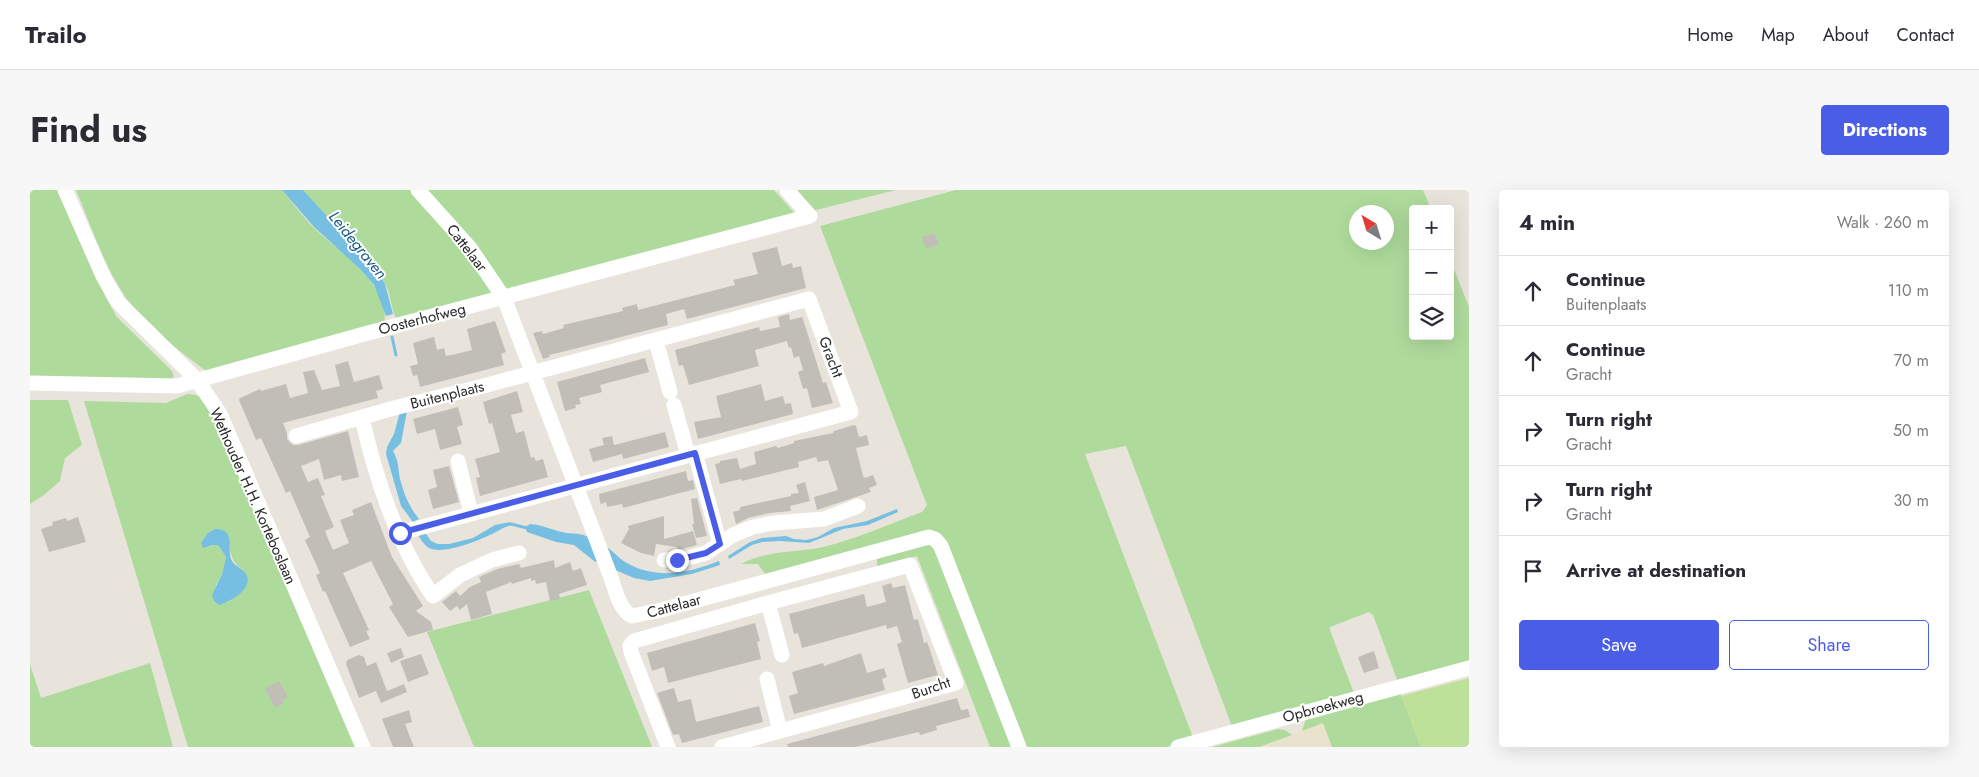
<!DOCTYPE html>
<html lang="en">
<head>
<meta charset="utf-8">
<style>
  body { margin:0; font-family:Jost,sans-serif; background:#f7f7f7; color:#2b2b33 }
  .controls { position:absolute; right:15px; top:15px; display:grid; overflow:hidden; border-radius:5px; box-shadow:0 5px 20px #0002 }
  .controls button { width:45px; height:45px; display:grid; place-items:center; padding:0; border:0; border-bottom:1px solid #e1e1e2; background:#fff; color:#2b2b33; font:25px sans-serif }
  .compass { position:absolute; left:1319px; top:15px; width:45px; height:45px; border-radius:50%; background:#fff; box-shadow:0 5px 20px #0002; rotate:322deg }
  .stop { position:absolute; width:15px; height:15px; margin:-11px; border:4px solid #4a5de7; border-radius:50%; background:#fff }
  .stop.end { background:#4a5de7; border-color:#fff; box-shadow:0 1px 5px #0008 }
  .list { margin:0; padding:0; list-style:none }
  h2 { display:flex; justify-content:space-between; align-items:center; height:65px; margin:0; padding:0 20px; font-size:21px }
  h2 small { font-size:16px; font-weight:400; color:#7c7c81 }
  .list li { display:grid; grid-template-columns:32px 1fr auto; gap:15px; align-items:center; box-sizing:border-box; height:70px; padding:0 20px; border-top:1px solid #e1e1e2 }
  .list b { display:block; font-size:19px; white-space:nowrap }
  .list p { margin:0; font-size:16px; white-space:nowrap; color:#7c7c81 }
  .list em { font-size:16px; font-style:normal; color:#7c7c81 }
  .actions { display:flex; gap:10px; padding:15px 20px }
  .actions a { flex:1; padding:11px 0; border:1px solid #4a5de7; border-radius:5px; text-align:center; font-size:18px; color:#4a5de7 }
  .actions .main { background:#4a5de7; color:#fff }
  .icon { flex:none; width:28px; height:28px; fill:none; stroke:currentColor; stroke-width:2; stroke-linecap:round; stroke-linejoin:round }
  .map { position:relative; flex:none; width:1439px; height:557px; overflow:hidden; border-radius:5px }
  header { display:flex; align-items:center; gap:30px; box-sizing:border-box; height:70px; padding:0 25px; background:#fff; border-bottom:1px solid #e1e1e2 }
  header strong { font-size:24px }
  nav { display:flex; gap:28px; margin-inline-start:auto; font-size:18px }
  .intro { display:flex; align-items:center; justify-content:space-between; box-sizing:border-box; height:120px; padding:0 30px }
  h1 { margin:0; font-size:35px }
  .button { padding:12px 22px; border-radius:5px; background:#4a5de7; color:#fff; font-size:18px; font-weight:700 }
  main { display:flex; gap:30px; padding:0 30px }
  aside { flex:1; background:#fff; border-radius:5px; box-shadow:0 5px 20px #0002 }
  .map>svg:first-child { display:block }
</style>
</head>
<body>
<header>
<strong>Trailo</strong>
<nav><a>Home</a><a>Map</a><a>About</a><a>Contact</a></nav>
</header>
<div class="intro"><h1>Find us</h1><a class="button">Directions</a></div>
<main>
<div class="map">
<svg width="1439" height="557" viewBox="0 0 1439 557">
  <rect width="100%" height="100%" fill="#e9e4db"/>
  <path fill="#e9e2cc" d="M1293 533 1302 557H1229L1262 545Z"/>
  <path fill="#aedb9c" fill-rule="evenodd" d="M0 0H29L76 108 87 127 142 181 144 187 138 191H0Z
    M46 0H252C263 13 273 27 285 39 311 64 362 95 354 136L176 181C148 160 117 137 96 108 74 76 61 36 46 0Z
    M273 0H744L768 27 368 131C360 120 362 104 354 92 332 58 298 32 273 0Z
    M763 0H866L782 21Z
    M926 0H1393L1401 19H1383V146H1420V69L1439 117V476L1369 495 1343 425 1339 422 1300 437V440L1325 506 1203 539 1096 256 1055 264 1164 550 1136 557H995L914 351 735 384 728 374H711C736 360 766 363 793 357 827 349 859 334 892 322L897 315 790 36ZM1326 22H1356V52H1326Z
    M157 204C169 204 174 208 180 217L326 557H158L54 211 136 213ZM197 343C200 358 199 371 213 380L214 400 196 413 186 395 192 384 196 367 188 355H183L176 358Z
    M0 210H38L52 255 35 268 30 291 14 305 0 314Z
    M897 354 903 357 982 557H960L887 366 847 377V368Z
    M559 400 622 557H444L397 442Z
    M120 473 143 557H0V474L11 508Z
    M1369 500 1391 557H1302L1293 533 1272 541 1276 529Z
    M1248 539 1255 540 1262 545 1229 557H1182Z"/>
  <path fill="#bee199" d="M1439 488V557H1391L1371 506Z"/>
  <path fill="#77bfe2" d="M252 0H273L346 80 355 94 363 124 356 126 344 95 330 79 284 37Z
    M377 221 371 253 363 261C369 271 368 279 370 289 374 304 379 317 389 329L383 332 371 316 356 264 357 257 364 244 370 222Z
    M867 319 868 322 838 335 813 339 779 353 750 351 732 352 722 355 699 369 698 366 720 352 732 348 756 346 764 349 776 350 788 347 804 338 837 331Z
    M480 332 483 335C475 336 470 340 462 344 448 351 413 365 399 358 393 354 390 348 387 343L394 341 401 351 408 354H419L443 348 465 335Z
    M500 334C514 335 524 341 537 343 544 344 549 343 556 346 564 349 575 355 582 361 587 365 591 370 597 373 627 390 659 383 689 371L690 375 662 384 620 391 604 388 564 371 544 355 526 352 497 342 495 337Z
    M185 339C206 339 197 356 201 369 204 377 214 378 217 386 222 400 200 412 189 415L184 411 182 405 192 384 196 367 188 355H183L173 358 171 353 178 343Z"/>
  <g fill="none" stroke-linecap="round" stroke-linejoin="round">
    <path stroke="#77bfe2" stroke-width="3" d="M362 147 366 165
      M481 334 497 338"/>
  </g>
  <path fill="#c1beb8" d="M904 43 909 54 896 59 892 47Z
    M747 57 752 76 762 73 763 78 771 76 776 98 657 129 654 119 636 124 638 135 532 162 519 165 520 167 513 169 503 143 512 141 513 144 534 138 533 135 593 121 592 118 607 114 608 120 705 95 703 90 728 84 722 63Z
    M759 124 760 130 772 127 773 129 793 193 796 192 803 213 782 218 777 198 773 199 768 182 773 180 769 166 764 168 761 157 759 158 757 151 725 160 729 176 659 195 653 175 649 176 645 160 729 137 730 141 750 137 748 127Z
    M465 131 476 162 471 164 474 175 390 197 387 185 383 186 380 176 388 174 383 153 404 147 407 160 414 158 416 166 426 164 442 160 437 139Z
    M615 168 619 182 570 195 572 202 549 208 551 214 545 215 546 218 535 221 527 192Z
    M318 171 324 192 349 185 353 199 346 201 348 208 253 233 257 243V249L263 255H268L318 241 329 287 312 291 311 285 294 290 289 269 271 276 278 292 288 288 295 305 291 306 304 337 295 341 299 351 303 360 319 353 310 330 324 325 322 320 341 312 362 367 393 416 386 421 401 432 403 440 378 447 359 417 363 414 341 371 313 383 339 440 336 441 340 449 320 457 295 401 293 402 286 385 290 383 275 350 280 347 260 301 256 303 231 248 226 250 209 210 210 208 230 199 231 201 256 194 260 208 278 203 273 182 284 180 292 200 310 196 305 175Z
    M731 194 735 211 753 206 755 214 761 213 763 224 668 249 664 232 691 227 686 206Z
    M487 201 493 222 481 225 486 243 494 241 501 268 504 267 506 271 513 269 518 287 450 306 446 288 450 287 445 269 470 262 462 233 459 234 453 212Z
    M428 217 433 235 427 237 432 254 410 260 405 239 387 244 383 229Z
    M824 235 826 236 829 247 837 245 839 255 826 258 833 286 835 288 843 285 847 295 839 298 841 302 787 320 784 307 808 300 798 270 788 272 786 267 768 272 769 277 712 291 711 289 690 294 685 274 690 273V271L707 268 710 279 726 274 724 262 746 256 748 258 764 253V251L803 243 804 241Z
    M635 242 639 257 593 269 592 264 563 272 559 259 574 255 572 248 582 246 584 255Z
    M419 276 429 312 403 319 398 300 407 297 403 280Z
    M656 281 658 291 663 290 665 299 593 318 592 314 577 317 576 312 571 314 570 312 569 304Z
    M775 292 780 311 760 316 761 321 740 323 718 328 706 334 703 322 710 320V317L761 306V304L769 303 766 295Z
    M667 308 677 346 666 348 662 334H664L661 309Z
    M634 326V349L663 341 667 355 648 360 647 357 626 354 624 366 611 363 591 353 599 339 598 336Z
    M48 327 56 352 19 362 11 339 23 335 22 332 36 328 37 331Z
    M524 370 525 378 540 372 543 381 551 378 557 395 529 404 530 409 520 411 516 392 506 394 505 390 501 391V388L482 394 481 392 456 402 462 424 441 430 437 414 430 420 427 416 420 421 412 412 426 401 430 406 440 397 451 392 449 387 467 379 489 374 491 378Z
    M861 393 863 398 875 395 884 430 888 429 894 453 897 452 899 457 908 485 878 493 867 454 872 452 867 436 857 439 856 435 772 458 768 443 764 444 759 424 834 404 837 417 856 412 852 396Z
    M725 433 730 451 727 452 731 469 638 493 634 477 622 481 617 463Z
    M371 458 374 467 361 473 357 463Z
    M1344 461 1349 478 1334 483 1328 467Z
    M831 463 837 483 854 478 857 487 852 489 855 500 764 524 759 506 768 503 762 482 793 473 794 476Z
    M391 464 399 484 378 492 370 471Z
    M329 465 334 467 337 476 346 472 357 501 374 494 377 502 351 513 346 501 329 508 316 474 317 470Z
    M249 491 258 507 252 510 254 513 245 518 235 498Z
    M644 498 648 512 661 509 666 532 729 516 733 532 652 553 649 544 643 545 627 503Z
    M927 508 931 520 938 519 940 527 906 536 907 540 890 545 889 542 825 557H758L757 554Z
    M379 520 382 532 375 534 384 557H363L352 529Z"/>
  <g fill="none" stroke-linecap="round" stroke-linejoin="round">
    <path stroke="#fff" stroke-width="15" d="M35 0 73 86 88 112 167 190 190 224 333 557
      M388 0 440 58 474 108 580 385C585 398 589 420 602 426L631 420 899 347 905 349 911 356 989 557
      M626 151 640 202
      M0 193 147 196 338 143 780 26 757 0
      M644 215 658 265
      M332 228C346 290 367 354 403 406L430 385 462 370 489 363
      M266 246 364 218 442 199 779 109 821 222 370 343
      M665 263 690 354
      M428 271 441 323
      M634 370 654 369 676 363 703 345 723 337 743 333 794 329 828 316
      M738 413 752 465
      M737 489 750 541
      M638 557 601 462 600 456 604 451 738 413 880 375 926 493 692 557
      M1148 557 1439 478"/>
  </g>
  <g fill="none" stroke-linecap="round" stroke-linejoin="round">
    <path stroke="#4a5de7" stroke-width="6" d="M370 343 665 263 690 354 676 363 647 370"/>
  </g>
  <g text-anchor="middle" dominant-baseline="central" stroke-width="4" stroke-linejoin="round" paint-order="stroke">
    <g font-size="15" fill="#282828" stroke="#fff">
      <text transform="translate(437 58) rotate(52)">Cattelaar</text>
      <text transform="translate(392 129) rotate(-14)">Oosterhofweg</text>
      <text transform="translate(801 167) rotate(69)">Gracht</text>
      <text transform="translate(417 205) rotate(-14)">Buitenplaats</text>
      <text transform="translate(223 306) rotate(66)">Wethouder H.H. Korteboslaan</text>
      <text transform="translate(644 416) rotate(-15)">Cattelaar</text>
      <text transform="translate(901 498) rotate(-19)">Burcht</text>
      <text transform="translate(1293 517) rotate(-15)">Opbroekweg</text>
    </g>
    <g font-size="16" font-style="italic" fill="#1a5d8a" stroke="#fff">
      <text transform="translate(328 55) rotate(51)">Leidegraven</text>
    </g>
  </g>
</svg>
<div class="controls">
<button>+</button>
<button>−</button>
<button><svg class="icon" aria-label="layers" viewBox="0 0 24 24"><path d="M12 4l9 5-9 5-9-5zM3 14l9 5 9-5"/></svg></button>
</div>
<svg class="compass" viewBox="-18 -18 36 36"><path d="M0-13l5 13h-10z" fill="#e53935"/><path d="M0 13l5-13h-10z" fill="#7c7c81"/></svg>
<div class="stop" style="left:370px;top:343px"></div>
<div class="stop end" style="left:647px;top:370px"></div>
</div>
<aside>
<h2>4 min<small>Walk · 260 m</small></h2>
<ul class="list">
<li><svg class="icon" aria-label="ahead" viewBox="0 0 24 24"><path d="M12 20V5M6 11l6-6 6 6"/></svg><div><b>Continue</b><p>Buitenplaats</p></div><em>110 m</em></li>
<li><svg class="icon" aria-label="ahead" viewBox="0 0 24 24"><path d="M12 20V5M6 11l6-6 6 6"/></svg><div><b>Continue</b><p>Gracht</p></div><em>70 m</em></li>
<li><svg class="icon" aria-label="right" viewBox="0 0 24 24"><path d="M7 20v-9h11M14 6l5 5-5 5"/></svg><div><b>Turn right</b><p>Gracht</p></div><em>50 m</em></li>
<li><svg class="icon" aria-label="right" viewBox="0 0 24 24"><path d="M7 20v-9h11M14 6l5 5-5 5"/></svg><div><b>Turn right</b><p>Gracht</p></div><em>30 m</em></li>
<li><svg class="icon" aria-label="arrive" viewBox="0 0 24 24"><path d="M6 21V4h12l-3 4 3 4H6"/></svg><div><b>Arrive at destination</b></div></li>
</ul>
<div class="actions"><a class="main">Save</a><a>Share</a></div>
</aside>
</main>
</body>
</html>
